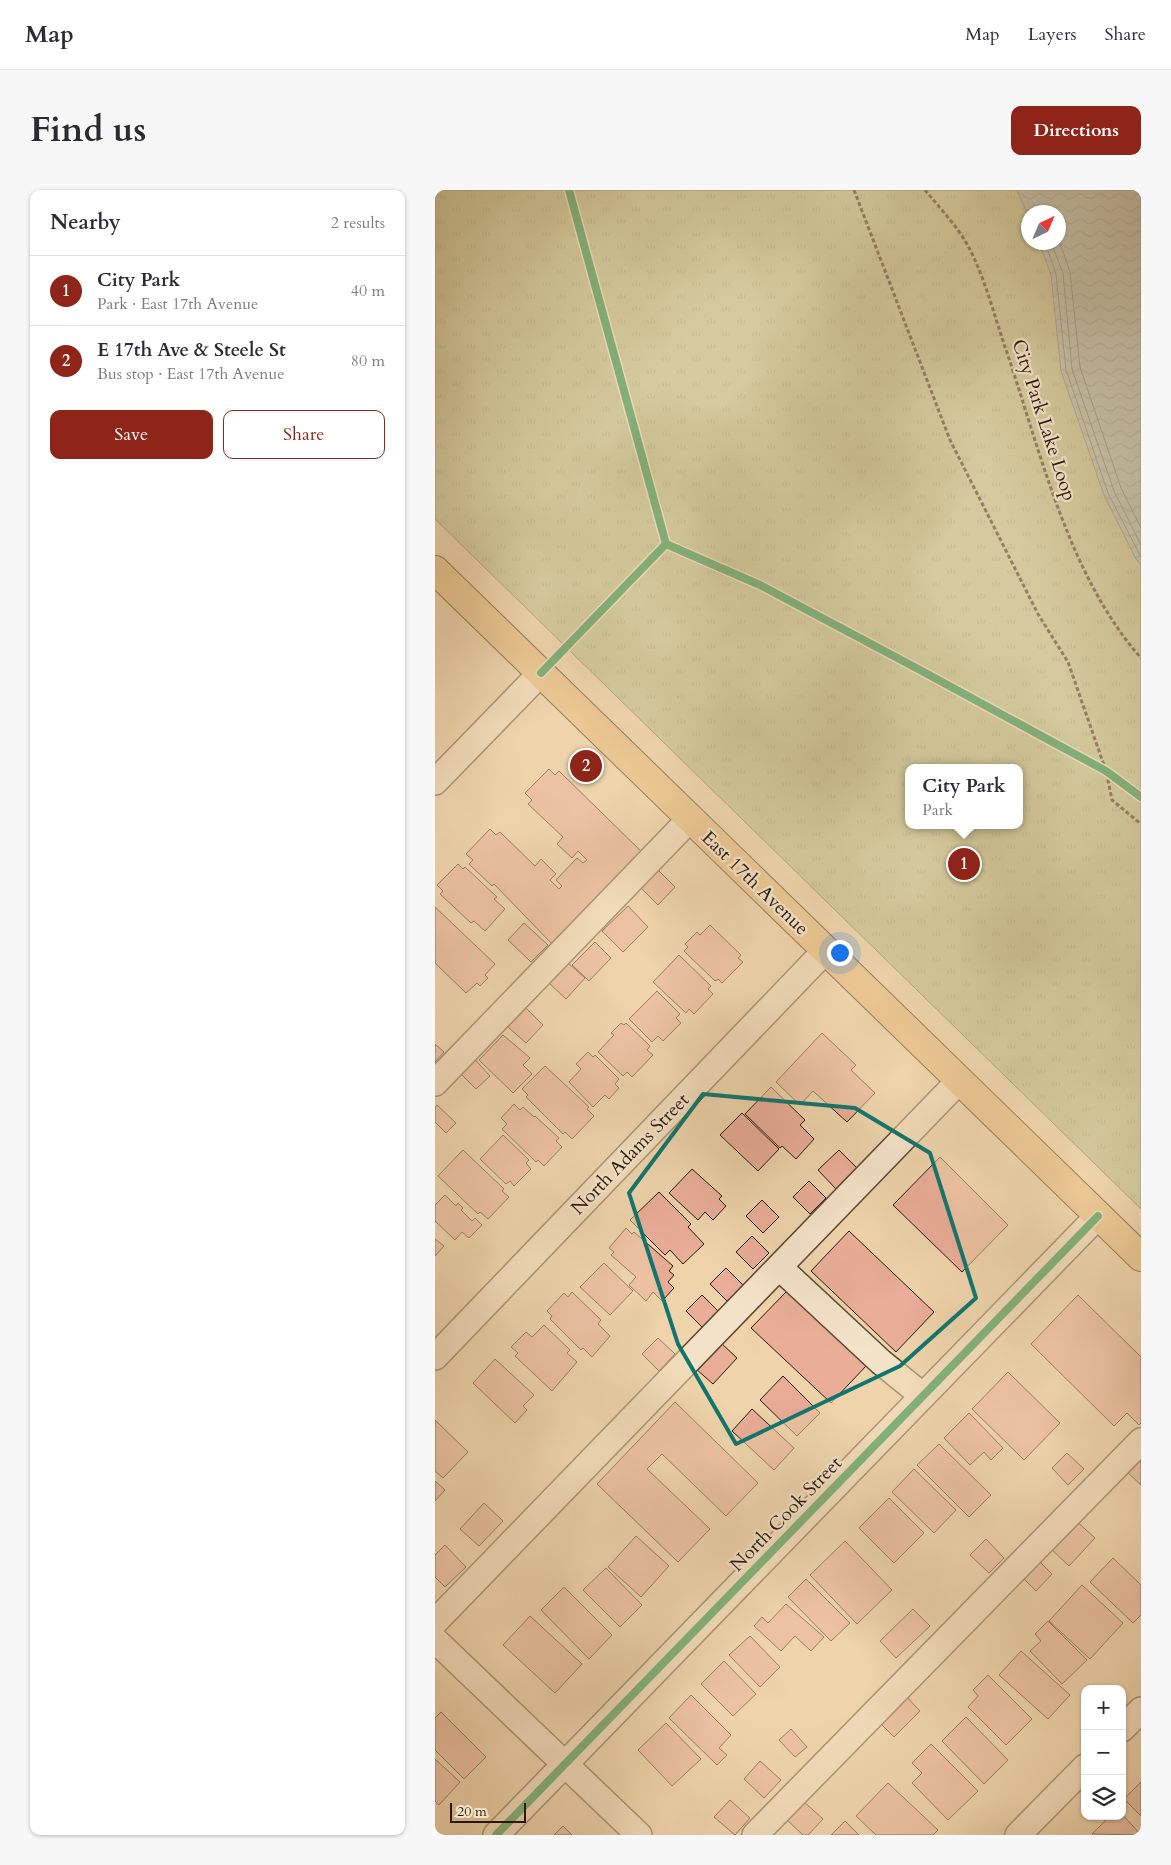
<!DOCTYPE html>
<html lang="en">
<head>
<meta charset="utf-8">
<style>
  body { margin:0; font-family:Cardo,serif; background:#f7f7f7; color:#2b2b33 }
  .controls { position:absolute; right:15px; bottom:15px; display:grid; overflow:hidden; border-radius:10px; box-shadow:0 1px 4px #0004 }
  .controls button { width:45px; height:45px; display:grid; place-items:center; padding:0; border:0; border-bottom:1px solid #e1e1e2; background:#fff; color:#2b2b33; font:25px sans-serif }
  .compass { position:absolute; left:586px; top:15px; width:45px; height:45px; border-radius:50%; background:#fff; box-shadow:0 1px 4px #0004; rotate:44deg }
  .scale { position:absolute; left:15px; bottom:12px; width:76px; box-sizing:border-box; padding-left:5px; border:2px solid #28190c; border-top:0; font-size:14px; line-height:18px; white-space:nowrap; color:#28190c; -webkit-text-stroke:4px #f4e2c8; paint-order:stroke }
  .you { position:absolute; left:404px; top:762px; width:18px; height:18px; margin:-12px; border:4px solid #fff; border-radius:50%; background:#1a73e8; box-shadow:0 0 0 8px #1a73e833 }
  .badge { display:grid; place-items:center; width:32px; height:32px; border-radius:50%; background:#8f2418; color:#fff; font-size:16px; font-weight:700 }
  .pin { position:absolute; translate:-50% -50%; border:2px solid #fff; box-shadow:0 1px 5px #0006 }
  .popup { position:absolute; left:470px; top:574px; width:118px; height:65px; box-sizing:border-box; display:grid; place-content:center; border-radius:10px; background:#fff; filter:drop-shadow(0 1px 4px #0005); font-size:16px; white-space:nowrap; color:#7c7c81 }
  .popup b { font-size:19px; color:#2b2b33 }
  .popup::after { content:''; position:absolute; left:50%; top:100%; margin-left:-10px; border:10px solid transparent; border-top-color:#fff }
  .list { margin:0; padding:0; list-style:none }
  h2 { display:flex; justify-content:space-between; align-items:center; height:65px; margin:0; padding:0 20px; font-size:21px }
  h2 small { font-size:16px; font-weight:400; color:#7c7c81 }
  .list li { display:grid; grid-template-columns:32px 1fr auto; gap:15px; align-items:center; box-sizing:border-box; height:70px; padding:0 20px; border-top:1px solid #e1e1e2 }
  .list b { display:block; font-size:19px; white-space:nowrap }
  .list p { margin:0; font-size:16px; white-space:nowrap; color:#7c7c81 }
  .list em { font-size:16px; font-style:normal; color:#7c7c81 }
  .actions { display:flex; gap:10px; padding:15px 20px }
  .actions a { flex:1; padding:11px 0; border:1px solid #8f2418; border-radius:10px; text-align:center; font-size:18px; color:#8f2418 }
  .actions .main { background:#8f2418; color:#fff }
  .icon { flex:none; width:28px; height:28px; fill:none; stroke:currentColor; stroke-width:2; stroke-linecap:round; stroke-linejoin:round }
  .map { position:relative; flex:none; width:706px; height:1645px; overflow:hidden; border-radius:10px }
  header { display:flex; align-items:center; gap:30px; box-sizing:border-box; height:70px; padding:0 25px; background:#fff; border-bottom:1px solid #e1e1e2 }
  header strong { font-size:24px }
  nav { display:flex; gap:28px; margin-inline-start:auto; font-size:18px }
  .intro { display:flex; align-items:center; justify-content:space-between; box-sizing:border-box; height:120px; padding:0 30px }
  h1 { margin:0; font-size:35px }
  .button { padding:12px 22px; border-radius:10px; background:#8f2418; color:#fff; font-size:18px; font-weight:700 }
  main { display:flex; gap:30px; padding:0 30px }
  aside { flex:1; background:#fff; border-radius:10px; box-shadow:0 1px 4px #0004 }
  .map>svg:first-child { display:block }
</style>
</head>
<body>
<header>
<strong>Map</strong>
<nav><a>Map</a><a>Layers</a><a>Share</a></nav>
</header>
<div class="intro"><h1>Find us</h1><a class="button">Directions</a></div>
<main>
<aside>
<h2>Nearby<small>2 results</small></h2>
<ul class="list">
<li><span class="badge">1</span><div><b>City Park</b><p>Park · East 17th Avenue</p></div><em>40 m</em></li>
<li><span class="badge">2</span><div><b>E 17th Ave &amp; Steele St</b><p>Bus stop · East 17th Avenue</p></div><em>80 m</em></li>
</ul>
<div class="actions"><a class="main">Save</a><a>Share</a></div>
</aside>
<div class="map">
<svg width="706" height="1645" viewBox="0 0 706 1645">
  <defs>
    <pattern id="park-tufts" width="24" height="20" patternUnits="userSpaceOnUse" patternTransform="scale(1.25)"><rect width="24" height="20" fill="#b3be8d"/><path d="M3 7l-1-3M5 7V3M7 7l1-3M15 17l-1-3M17 17v-4M19 17l1-3" fill="none" stroke="#9aa378"/></pattern>
    <pattern id="water-waves" width="16" height="10" patternUnits="userSpaceOnUse" patternTransform="scale(1.25)"><rect width="16" height="10" fill="#9db6b3"/><path d="M0 5q4-4 8 0t8 0" fill="none" stroke="#809390"/></pattern>
  </defs>
  <rect width="100%" height="100%" fill="#eed3ab"/>
  <filter id="stains"><feTurbulence type="fractalNoise" baseFrequency=".004" numOctaves="4"/><feColorMatrix values="0 0 0 0 .2 0 0 0 0 .09 0 0 0 0 .02 0 0 0 .5 -.17"/></filter>
  <radialGradient id="worn" r=".72"><stop offset=".6" stop-color="#630" stop-opacity="0"/><stop offset="1" stop-color="#630" stop-opacity=".3"/></radialGradient>
  <path fill="url(#park-tufts)" stroke="#6e6c4c" fill-rule="evenodd" d="M0 0H706V1019L0 329ZM594 22H624V52H594ZM474 578H584V635H474Z"/>
  <path fill="url(#water-waves)" stroke="#6e7770" d="M582 0H706V374L701 369 669 305 626 181 616 85 604 53 624 52V22H594L593 25Z"/>
  <g fill="none" stroke-linecap="round" stroke-linejoin="round">
    <path stroke="#626860" stroke-width="1" d="M624 50 635 82 645 177 686 298 706 338
      M610 52 621 84 631 180 673 303 706 367
      M616 52 628 83 637 179 679 301 706 355"/>
  </g>
  <path fill="#e9ad98" stroke="#28190c" d="M114 579 120 585 124 581 210 665 119 756 59 694 57 696 34 674 38 670 31 664 55 639 61 645 65 642 100 676 106 669 121 684 115 690 124 699 127 696 121 690 142 668 148 673 152 670 143 661 137 668 122 654 128 647 93 614 97 610 90 603Z
    M23 674 28 679 30 677 62 707 59 709 70 719 50 741 39 731 36 733 5 704 8 701 2 695Z
    M221 678 240 697 223 715 204 696Z
    M193 716 213 737 188 762 167 741Z
    M0 717 60 774 50 785 53 788 45 796 42 793 31 803 0 773Z
    M89 733 113 755 96 772 73 750Z
    M275 735 306 765 303 768 308 772 287 793 283 789 280 791 249 761 253 757 250 754 262 742 265 745Z
    M160 752 176 768 154 791 137 775Z
    M244 765 276 796 273 799 278 804 259 824 254 819 251 823 218 792Z
    M133 773 150 788 131 809 114 793Z
    M222 801 245 824 241 828 246 833 228 851 223 846 217 852 194 829Z
    M91 818 108 835 91 853 73 837Z
    M186 833 189 835 191 833 215 856 212 860 218 865 197 887 192 882 188 886 163 862 179 845 176 843Z
    M387 843 421 875 416 880 440 903 412 932 378 901 365 915 341 892Z
    M68 845 95 868 88 875 97 884 78 903 44 870Z
    M0 854 9 862 0 872Z
    M153 862 158 867 160 865 184 889 180 894 184 898 174 909 170 905 158 917 134 892 146 879 141 874Z
    M35 864 55 886 41 899 20 878Z
    M110 876 154 917 152 919 159 926 137 949 130 942 128 944 91 907 93 905 87 899Z
    M336 897 370 930 365 935 379 949 361 969 347 956 345 958 310 924Z
    M79 914 85 920 88 917 99 927 100 926 124 948 121 951 127 957 109 976 103 970 101 972 67 939 72 934 66 928Z
    M2 915 21 933 11 943 0 932V918Z
    M307 923 344 959 323 981 285 945Z
    M68 945 94 970 91 973 96 979 79 996 75 991 71 994 45 969Z
    M28 960 69 999 67 1001 74 1007 53 1029 45 1022 43 1024 3 986Z
    M404 960 422 978 401 999 383 980Z
    M505 967 573 1035 527 1082 458 1015Z
    M257 979 287 1006 284 1009 291 1016 278 1030 270 1022 263 1030 234 1003Z
    M374 991 391 1008 375 1024 358 1007Z
    M224 1002 256 1034 253 1037 269 1054 248 1074 235 1060 230 1065 195 1030Z
    M10 1005 21 1016 23 1013 28 1018 26 1020 37 1031 40 1028 47 1035 34 1048 27 1042 20 1050 0 1031V1015Z
    M327 1010 344 1027 328 1043 311 1026Z
    M191 1038 197 1044 199 1042 238 1076 234 1081 239 1085 233 1092 239 1098 227 1111 218 1102 211 1111 194 1095 201 1087 176 1065 179 1062 174 1058Z
    M414 1041 499 1122 461 1162 376 1081Z
    M317 1046 334 1063 318 1079 301 1062Z
    M0 1049 9 1056 0 1066Z
    M169 1073 198 1101 175 1125 145 1097Z
    M291 1078 308 1095 292 1111 275 1094Z
    M353 1100 432 1175 396 1213 316 1138Z
    M137 1102 166 1130 163 1134 175 1146 157 1167 148 1158 146 1160 115 1129 117 1126 112 1121 129 1103 133 1107Z
    M267 1105 284 1122 268 1138 251 1121Z
    M643 1105 706 1167V1233L704 1235 692 1223 679 1236 596 1154Z
    M109 1135 135 1160 132 1163 142 1172 117 1201 80 1166 83 1163 76 1157 91 1142 97 1147Z
    M223 1148 240 1164 224 1181 207 1164Z
    M285 1152 302 1168 278 1194 260 1178Z
    M60 1169 99 1205 88 1216 92 1220 80 1233 38 1193Z
    M573 1182 625 1233 589 1270 537 1219Z
    M348 1186 385 1223 362 1246 325 1210Z
    M240 1212 323 1293 291 1326 227 1264 212 1279 275 1339 243 1372 162 1294Z
    M317 1219 359 1258 339 1280 297 1241Z
    M534 1223 568 1258 556 1270 549 1262 535 1275 509 1248Z
    M0 1230 33 1262 8 1288 0 1281Z
    M504 1254 556 1305 534 1327 482 1275Z
    M706 1262V1295L690 1280Z
    M632 1263 649 1279 633 1295 617 1278Z
    M479 1279 521 1320 499 1343 457 1302Z
    M0 1291 10 1300 0 1311Z
    M454 1308 489 1343 459 1373 424 1338Z
    M49 1313 68 1331 44 1356 25 1339Z
    M639 1329 660 1348 634 1376 614 1357Z
    M201 1346 234 1376 206 1407 173 1377Z
    M551 1349 569 1368 554 1383 535 1365Z
    M410 1351 457 1400 422 1434 375 1385Z
    M10 1355 31 1377 10 1397 0 1387V1365Z
    M601 1368 617 1384 601 1401 585 1385Z
    M678 1368 706 1395V1425L698 1433 655 1392Z
    M171 1378 207 1415 185 1437 148 1400Z
    M371 1389 415 1433 396 1451 353 1407Z
    M647 1395 688 1433 655 1469 614 1431Z
    M129 1397 177 1445 154 1469 106 1420Z
    M351 1414 389 1447 376 1461 360 1446 346 1461 319 1436 327 1427 333 1433Z
    M478 1419 495 1436 461 1468 445 1451Z
    M95 1426 147 1474 120 1503 68 1455Z
    M613 1431 652 1470 627 1494 595 1461 606 1451 600 1444Z
    M315 1446 345 1477 325 1497 294 1465Z
    M586 1461 635 1505 613 1529 564 1485Z
    M289 1471 321 1504 298 1526 266 1494Z
    M553 1485 597 1529 571 1555 533 1517 543 1506 538 1500Z
    M256 1505 296 1545 284 1558 292 1565 282 1575 234 1528Z
    M471 1506 485 1521 459 1547 444 1532Z
    M6 1522 51 1567 29 1589 0 1560V1528Z
    M531 1527 573 1570 549 1594 507 1551Z
    M231 1533 266 1569 237 1596 203 1560Z
    M356 1539 372 1557 360 1567 344 1550Z
    M496 1554 543 1601 513 1630 477 1593 487 1583 477 1573Z
    M0 1569 25 1592 4 1615 0 1611Z
    M325 1571 346 1590 329 1608 309 1589Z
    M706 1592V1626L689 1609Z
    M453 1593 503 1640 498 1645H441L421 1626Z
    M295 1610 315 1628 300 1645 279 1627Z
    M367 1610 388 1629 373 1645H368L350 1628Z
    M687 1624 706 1645 657 1644 675 1626H687Z
    M410 1631 424 1645H396Z
    M128 1636 137 1645H119Z"/>
  <g fill="none" stroke-linecap="round" stroke-linejoin="round">
    <defs>
      <path id="minor" d="M0 592 106 483
        M0 893 255 629
        M344 1077 446 1172 488 1206
        M0 1167 390 761
        M0 1432 524 891
        M0 1450 204 1645
        M687 1539 706 1520
        M61 1645 663 1026
        M320 1645 706 1251
        M583 1645 650 1577"/>
      <path id="major" d="M0 380 706 1067"/>
    </defs>
    <use href="#minor" stroke="#5a4834" stroke-width="28"/>
    <use href="#major" stroke="#28190c" stroke-width="30"/>
    <path stroke="#28190c" stroke-width="3" stroke-dasharray="4 2.5" stroke-linecap="butt" d="M419 0 515 250 603 424 633 472 671 581 677 610 706 634
      M490 0C504 17 521 35 532 54 549 85 558 121 569 154 605 258 632 384 706 468"/>
    <use href="#minor" stroke="#f4e2c8" stroke-width="25"/>
    <use href="#major" stroke="#e7ba76" stroke-width="28"/>
    <defs>
      <path id="cycleway" d="M134 0 231 354
        M231 354 325 395 485 480 671 581 706 607
        M106 483 231 354
        M61 1645 663 1026"/>
    </defs>
    <use href="#cycleway" stroke="#f4e2c8" stroke-width="11"/>
    <use href="#cycleway" stroke="#00873e" stroke-width="8"/>
  </g>
  <path d="M0 0H706V1645H0ZM268 904 420 918 495 963 541 1108 465 1176 301 1254 243 1154 194 1003Z" fill="#eed3ab" fill-opacity=".55" fill-rule="evenodd"/>
  <path fill="none" stroke="#0f766e" stroke-width="4" stroke-linejoin="round" d="M268 904 420 918 495 963 541 1108 465 1176 301 1254 243 1154 194 1003Z"/>
  <g text-anchor="middle" dominant-baseline="central" stroke-width="4.5" stroke-linejoin="round" paint-order="stroke">
    <g font-size="19" fill="#28190c" stroke="#f4e2c8">
      <text transform="translate(609 230) rotate(72)">City Park Lake Loop</text>
      <text transform="translate(320 693) rotate(44)">East 17th Avenue</text>
      <text transform="translate(195 964) rotate(-46)">North Adams Street</text>
      <text transform="translate(351 1324) rotate(-46)">North Cook Street</text>
    </g>
  </g>
  <rect width="100%" height="100%" filter="url(#stains)"/>
  <rect width="100%" height="100%" fill="url(#worn)"/>
</svg>
<div class="controls">
<button>+</button>
<button>−</button>
<button><svg class="icon" aria-label="layers" viewBox="0 0 24 24"><path d="M12 4l9 5-9 5-9-5zM3 14l9 5 9-5"/></svg></button>
</div>
<svg class="compass" viewBox="-18 -18 36 36"><path d="M0-13l5 13h-10z" fill="#e53935"/><path d="M0 13l5-13h-10z" fill="#7c7c81"/></svg>
<div class="scale">20 m</div>
<div class="you"></div>
<div class="pin badge" style="left:529px;top:674px">1</div>
<div class="popup"><b>City Park</b>Park</div>
<div class="pin badge" style="left:151px;top:576px">2</div>
</div>
</main>
</body>
</html>
